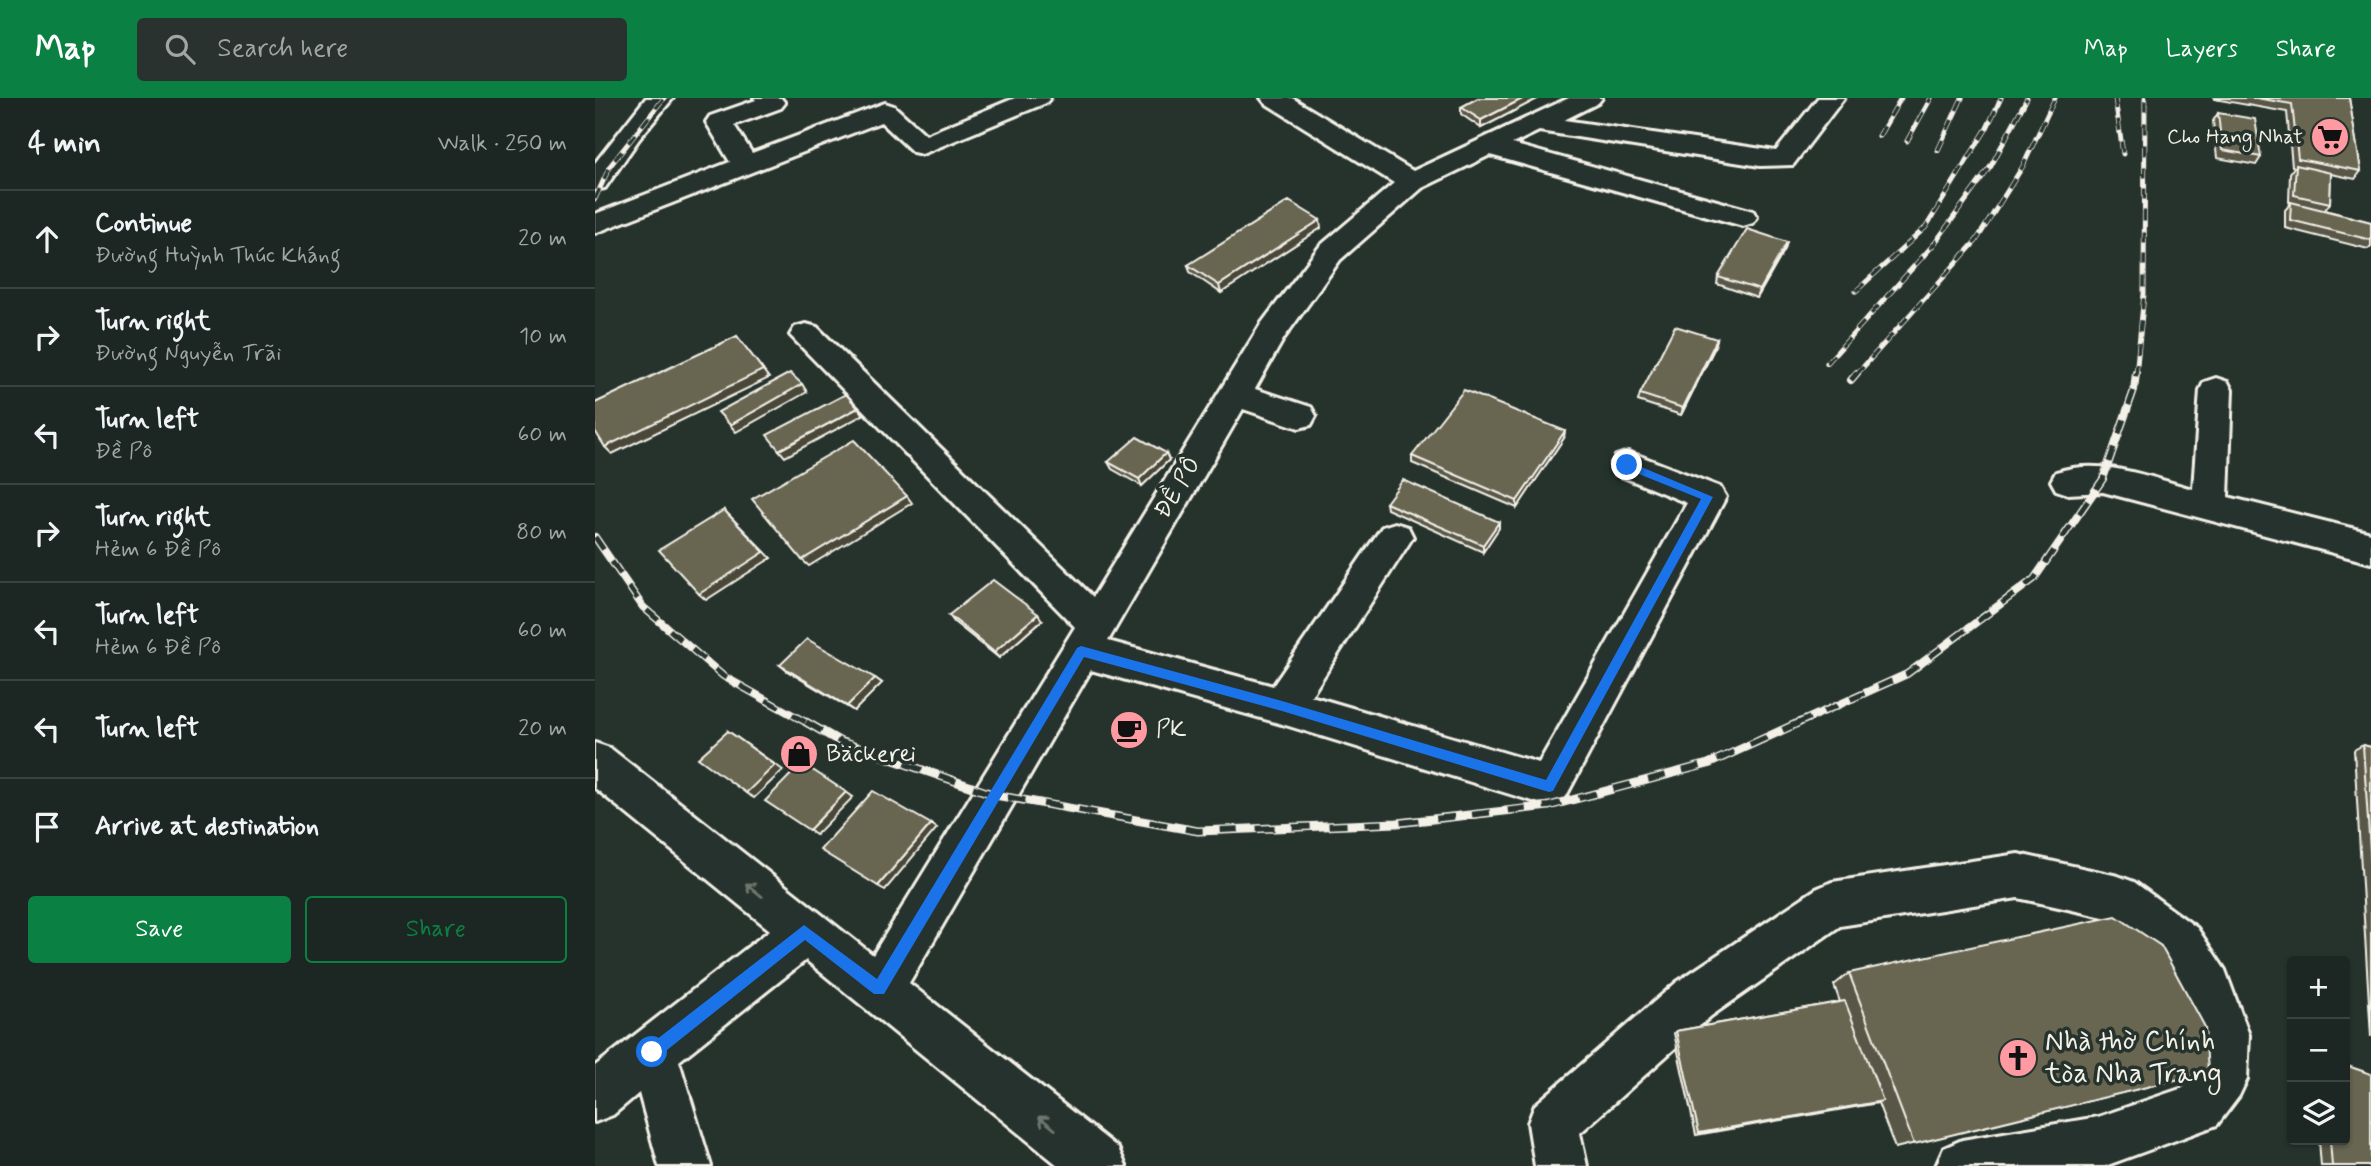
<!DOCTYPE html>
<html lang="en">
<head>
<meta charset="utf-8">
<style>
  body { margin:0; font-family:Mynerve,sans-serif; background:#29322f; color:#f1f3f6 }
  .controls { position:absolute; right:21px; bottom:21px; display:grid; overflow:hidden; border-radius:7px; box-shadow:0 2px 5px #0004 }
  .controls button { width:63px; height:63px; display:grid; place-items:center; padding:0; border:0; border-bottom:2px solid #3a4340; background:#1c2622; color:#f1f3f6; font:35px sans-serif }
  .stop { position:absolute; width:21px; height:21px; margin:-16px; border:5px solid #1a73e8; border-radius:50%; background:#fff }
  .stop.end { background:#1a73e8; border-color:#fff; box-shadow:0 2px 7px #0008 }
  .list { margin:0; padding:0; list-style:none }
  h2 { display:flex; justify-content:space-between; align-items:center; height:91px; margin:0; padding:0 28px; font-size:30px }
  h2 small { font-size:23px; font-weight:400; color:#a0a5a5 }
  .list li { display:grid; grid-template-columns:46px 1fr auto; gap:21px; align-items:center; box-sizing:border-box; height:98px; padding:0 28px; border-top:2px solid #3a4340 }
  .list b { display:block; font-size:26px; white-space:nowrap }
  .list p { margin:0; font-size:23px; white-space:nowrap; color:#a0a5a5 }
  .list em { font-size:23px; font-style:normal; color:#a0a5a5 }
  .actions { display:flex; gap:14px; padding:21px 28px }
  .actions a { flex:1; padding:16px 0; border:2px solid #0b8043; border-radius:7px; text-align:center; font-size:24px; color:#0b8043 }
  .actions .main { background:#0b8043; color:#fff }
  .icon { flex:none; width:38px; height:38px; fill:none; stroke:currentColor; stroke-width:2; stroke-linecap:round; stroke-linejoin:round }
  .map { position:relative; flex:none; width:1776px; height:1068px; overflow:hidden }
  header { display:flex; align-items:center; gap:42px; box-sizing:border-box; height:98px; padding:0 35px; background:#0b8043; color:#fff }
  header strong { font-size:33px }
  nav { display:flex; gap:38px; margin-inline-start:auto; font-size:24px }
  .search { width:490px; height:63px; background:#29322f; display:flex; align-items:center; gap:18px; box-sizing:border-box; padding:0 24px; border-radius:7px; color:#a0a5a5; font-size:26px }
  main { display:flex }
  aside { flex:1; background:#1c2622 }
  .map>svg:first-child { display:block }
</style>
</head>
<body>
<header>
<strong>Map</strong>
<div class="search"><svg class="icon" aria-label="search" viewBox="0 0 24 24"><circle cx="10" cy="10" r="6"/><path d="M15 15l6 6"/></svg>Search here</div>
<nav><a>Map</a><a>Layers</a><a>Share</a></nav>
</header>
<main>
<aside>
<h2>4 min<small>Walk · 250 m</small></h2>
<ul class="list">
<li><svg class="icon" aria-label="ahead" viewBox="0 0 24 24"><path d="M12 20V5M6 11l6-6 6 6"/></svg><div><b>Continue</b><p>Đường Huỳnh Thúc Kháng</p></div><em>20 m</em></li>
<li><svg class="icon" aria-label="right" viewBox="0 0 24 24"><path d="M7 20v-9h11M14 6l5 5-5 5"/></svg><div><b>Turn right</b><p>Đường Nguyễn Trãi</p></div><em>10 m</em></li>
<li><svg class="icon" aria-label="left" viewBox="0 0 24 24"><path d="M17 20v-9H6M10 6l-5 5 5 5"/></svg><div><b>Turn left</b><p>Đề Pô</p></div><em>60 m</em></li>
<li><svg class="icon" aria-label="right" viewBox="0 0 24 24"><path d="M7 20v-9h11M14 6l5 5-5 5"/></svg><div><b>Turn right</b><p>Hẻm 6 Đề Pô</p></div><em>80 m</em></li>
<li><svg class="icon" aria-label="left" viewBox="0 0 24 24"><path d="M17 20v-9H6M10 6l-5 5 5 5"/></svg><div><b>Turn left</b><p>Hẻm 6 Đề Pô</p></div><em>60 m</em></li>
<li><svg class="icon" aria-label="left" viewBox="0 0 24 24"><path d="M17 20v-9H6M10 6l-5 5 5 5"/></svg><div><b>Turn left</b></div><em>20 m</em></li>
<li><svg class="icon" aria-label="arrive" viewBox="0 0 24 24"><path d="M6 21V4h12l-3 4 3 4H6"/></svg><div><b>Arrive at destination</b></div></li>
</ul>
<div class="actions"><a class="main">Save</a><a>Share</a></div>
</aside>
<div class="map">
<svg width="1776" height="1068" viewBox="0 0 1776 1068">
  <rect width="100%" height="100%" fill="#26332d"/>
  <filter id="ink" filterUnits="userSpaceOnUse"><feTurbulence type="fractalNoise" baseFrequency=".0143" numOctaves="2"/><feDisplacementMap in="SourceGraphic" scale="14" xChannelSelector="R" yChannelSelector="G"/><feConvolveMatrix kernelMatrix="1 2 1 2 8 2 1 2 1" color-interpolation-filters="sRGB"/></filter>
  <g filter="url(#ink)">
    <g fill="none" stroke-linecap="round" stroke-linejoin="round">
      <defs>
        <path id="minor" d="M51 0H78L44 41 10 90 0 92V65Z
          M159 0H186L190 5 186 10 139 27 157 55 290 5 299 8 331 37 420 0H455L451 5 327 56 318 54 286 24 0 135V116L135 64 111 24 115 18 161 2Z
          M666 0H697L818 73 974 0H1007L1003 5 969 22 1181 53 1223 0H1249L1198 67 1165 68 944 33 917 46 1158 113 1162 119 1158 125 1148 128 895 57 827 90 745 162 689 240 660 291 716 309 721 318 716 327 704 330 648 311 513 543 678 588 787 429 800 425 813 429 818 439 716 598 944 665 1092 405 1021 376 1016 367 1021 358 1033 354 1045 358 1125 389 1131 399 969 702 954 708 687 626 496 572 314 885 523 1050 531 1068H464L211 862 84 963 116 1068H64L44 995 18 1017 0 1024V968L175 832 0 690V645L15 650 278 857 480 529 195 237 200 229 211 226 222 229 498 499 666 226 725 148 799 85 670 5Z
          M1621 280 1633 284 1637 292 1633 399 1776 435V465L1508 394 1473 396 1461 392 1456 383 1461 374C1506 359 1554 379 1598 391L1605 292 1609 284Z
          M1423 756 1523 778 1539 784 1602 830 1630 872 1654 937 1652 981 1644 998 1622 1027 1510 1068H1341L1349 1050 1367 1042 1503 1019 1588 990 1603 971 1606 937 1594 901 1570 862 1513 820 1423 800 1245 828 1116 918 985 1035 992 1068H940L933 1025 940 1007 1082 884 1221 791 1237 784Z"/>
      </defs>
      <use href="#minor" stroke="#f4f1e8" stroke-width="6"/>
      <use href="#minor" fill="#26332d" fill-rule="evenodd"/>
      <defs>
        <path id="rail-far2" d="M1520 0 1528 56
          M1284 38 1306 0
          M1312 43 1336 0
          M1343 52 1367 0
          M0 101 15 68 69 0
          M1261 193 1331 129 1392 30 1406 0
          M1232 265 1340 145 1396 68 1432 0
          M1261 277 1381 143 1428 68 1460 0
          M1541 277 1549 196 1550 0"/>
        <path id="rail-far1" d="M1256 282 1262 275
          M0 439 48 509 128 578 214 626
          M1201 626 1312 576 1439 481 1508 381 1539 292 1541 275"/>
        <path id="rail" d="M211 624 244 643 400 697 603 733 802 725 954 708 1113 666 1205 624"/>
      </defs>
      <use href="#rail-far2" stroke="#f4f1e8" stroke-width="5"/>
      <use href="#rail-far1" stroke="#f4f1e8" stroke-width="8"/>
      <use href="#rail" stroke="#f4f1e8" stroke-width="9"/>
      <use href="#rail-far2" stroke="#26332d" stroke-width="3.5" stroke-dasharray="11" stroke-linecap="butt"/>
      <use href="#rail-far1" stroke="#26332d" stroke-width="5" stroke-dasharray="15" stroke-linecap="butt"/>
      <use href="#rail" stroke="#26332d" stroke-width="6" stroke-dasharray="18" stroke-linecap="butt"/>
    </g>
    <path fill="#595746" stroke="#f4f1e8" stroke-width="2" d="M883 0H944L886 30 866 16V9Z
      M1619 0H1754L1766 73 1760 81 1736 76 1735 105 1730 112 1776 124V148L1773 151 1690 130V112L1696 105 1694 104 1695 75 1699 69 1697 68 1692 14 1619 1Z
      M1623 15 1666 59 1661 67 1622 60 1618 23Z
      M726 130 626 195 595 174 593 167Z
      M1190 151 1162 200 1122 186 1123 179Z
      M1122 241 1120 249 1086 317 1043 303 1045 296Z
      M969 340 922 410 817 365V358Z
      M574 362 547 388 517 371 513 364Z
      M791 405 904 424V430L888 454 792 411Z
      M354 517 447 522 404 560 359 524Z
      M185 567 280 580 287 585 259 613 192 573Z
      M1768 647 1776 649V939L1759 652Z
      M1254 875 1613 974 1300 1050 1283 1005 1101 1037 1079 935 1081 933 1245 904 1239 887Z
      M1724 1042H1750L1776 1068H1726Z"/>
    <path fill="#484739" stroke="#f4f1e8" stroke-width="2" d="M929 0H944L886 30V22Z
      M725 122 726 130 626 195 624 187Z
      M1192 144 1190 151 1162 200 1165 192Z
      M142 238 174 280 17 356 10 349Z
      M1122 241 1120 249 1086 317 1088 310Z
      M207 286 212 294 141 334 135 327Z
      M263 310 268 317 190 359 184 352Z
      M970 333 969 340 922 410V403Z
      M571 355 574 362 547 388 544 381Z
      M312 398 317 405 214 468 207 462Z
      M129 412 176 460 111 502 104 496Z
      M904 424V430L888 454V447Z
      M443 516 447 522 404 560 399 554Z
      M280 580 287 585 259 613 252 608Z
      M133 633 188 672 159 700 151 695Z
      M251 694 258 699 221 737 214 732Z
      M336 726 342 730 290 792 283 788Z"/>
    <path fill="#676551" stroke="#f4f1e8" stroke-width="2" d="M883 0H929L886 22 866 9Z
      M1661 0H1754L1766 73 1703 61 1697 6Z
      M1623 15 1660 21 1666 59 1627 52Z
      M1701 67 1736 75 1735 105 1699 97Z
      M694 103 725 122 624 187 593 167Z
      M1696 104 1776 124V142L1695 122Z
      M1152 131 1192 144 1165 192 1123 179Z
      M1080 228 1122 241 1088 310 1045 296Z
      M142 238 168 272 10 349 0 333V305Z
      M195 275 207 286 135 327 123 314Z
      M869 292 970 333 922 403 817 358Z
      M251 296 263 310 184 352 172 337Z
      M542 339 571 355 544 381 513 364Z
      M259 342 312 398 207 462 157 401Z
      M808 382 904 424 888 447 791 405Z
      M129 412 169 454 104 496 64 452Z
      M398 482 443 516 399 554 354 517Z
      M212 541 280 580 252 608 185 567Z
      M133 633 180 667 151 695 103 660Z
      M1768 647 1776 649V768Z
      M207 665 251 694 214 732 170 703Z
      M278 693 336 726 283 788 225 752Z
      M1521 818 1566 848 1610 929 1613 974 1319 1046 1254 875Z
      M1250 903 1288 1003 1104 1035 1081 933Z
      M1750 967 1776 976V1068H1737L1735 1042H1750Z"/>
    <defs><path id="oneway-shaft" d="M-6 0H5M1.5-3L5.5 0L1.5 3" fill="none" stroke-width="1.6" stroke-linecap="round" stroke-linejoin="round" transform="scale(1.75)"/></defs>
    <g stroke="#6e766e">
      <use href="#oneway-shaft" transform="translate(159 792) rotate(-141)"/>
      <use href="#oneway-shaft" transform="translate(452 1025) rotate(-141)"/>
    </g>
  </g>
  <path fill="#1a73e8" d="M1032 363 1118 399 958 693 954 694 687 613 489 559 289 896H279L210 842 62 960 57 962 52 960 50 954 52 949 209 827 282 881 482 550 486 548 687 603 951 682 1106 401 1029 370 1027 367Z"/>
  <defs>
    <symbol id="supermarket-disc" viewBox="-11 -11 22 22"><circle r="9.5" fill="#ff9aa2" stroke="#26332d"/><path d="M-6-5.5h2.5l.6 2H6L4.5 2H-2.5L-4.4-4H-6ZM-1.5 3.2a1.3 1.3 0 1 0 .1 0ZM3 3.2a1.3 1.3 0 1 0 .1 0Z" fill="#111"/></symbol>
    <symbol id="cafe-disc" viewBox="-11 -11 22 22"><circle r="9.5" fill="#ff9aa2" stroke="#26332d"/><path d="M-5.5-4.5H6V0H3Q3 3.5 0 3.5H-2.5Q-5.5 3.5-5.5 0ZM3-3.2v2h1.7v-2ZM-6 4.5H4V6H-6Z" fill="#111"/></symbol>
    <symbol id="shop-disc" viewBox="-11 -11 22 22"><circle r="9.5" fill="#ff9aa2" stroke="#26332d"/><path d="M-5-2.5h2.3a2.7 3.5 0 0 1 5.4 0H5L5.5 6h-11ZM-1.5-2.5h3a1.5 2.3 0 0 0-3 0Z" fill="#111"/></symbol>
    <symbol id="church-disc" viewBox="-11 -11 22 22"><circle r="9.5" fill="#ff9aa2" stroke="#26332d"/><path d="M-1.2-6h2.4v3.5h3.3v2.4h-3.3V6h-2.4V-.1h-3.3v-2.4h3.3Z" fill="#111"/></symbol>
  </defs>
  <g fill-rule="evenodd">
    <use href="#supermarket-disc" x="1713" y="17" width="44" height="44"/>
    <use href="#cafe-disc" x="512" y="610" width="44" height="44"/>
    <use href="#shop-disc" x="182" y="634" width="44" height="44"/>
    <use href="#church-disc" x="1401" y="938" width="44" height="44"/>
  </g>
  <g text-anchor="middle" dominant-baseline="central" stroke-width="7" stroke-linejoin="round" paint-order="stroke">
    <g font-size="21" fill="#f4f1e8" stroke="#26332d" text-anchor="end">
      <text x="1708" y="39">Cho Hang Nhat</text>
    </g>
    <g font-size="24" fill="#f4f1e8" stroke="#26332d">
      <text transform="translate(583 390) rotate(-59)">ĐỀ PÔ</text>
    </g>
    <g font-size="24" fill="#f4f1e8" stroke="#26332d" text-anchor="start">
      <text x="561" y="632">PK</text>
      <text x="231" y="656">Bäckerei</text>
    </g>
    <g font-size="28" fill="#f4f1e8" stroke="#26332d" text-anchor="start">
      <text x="1450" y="944">Nhà thờ Chính<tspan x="1450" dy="32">tòa Nha Trang</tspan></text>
    </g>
  </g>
</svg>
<div class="controls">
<button>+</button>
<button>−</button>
<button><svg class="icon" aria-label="layers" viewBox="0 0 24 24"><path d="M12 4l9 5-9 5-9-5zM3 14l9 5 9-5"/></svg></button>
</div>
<div class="stop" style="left:57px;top:954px"></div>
<div class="stop end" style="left:1032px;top:367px"></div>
</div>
</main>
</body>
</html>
